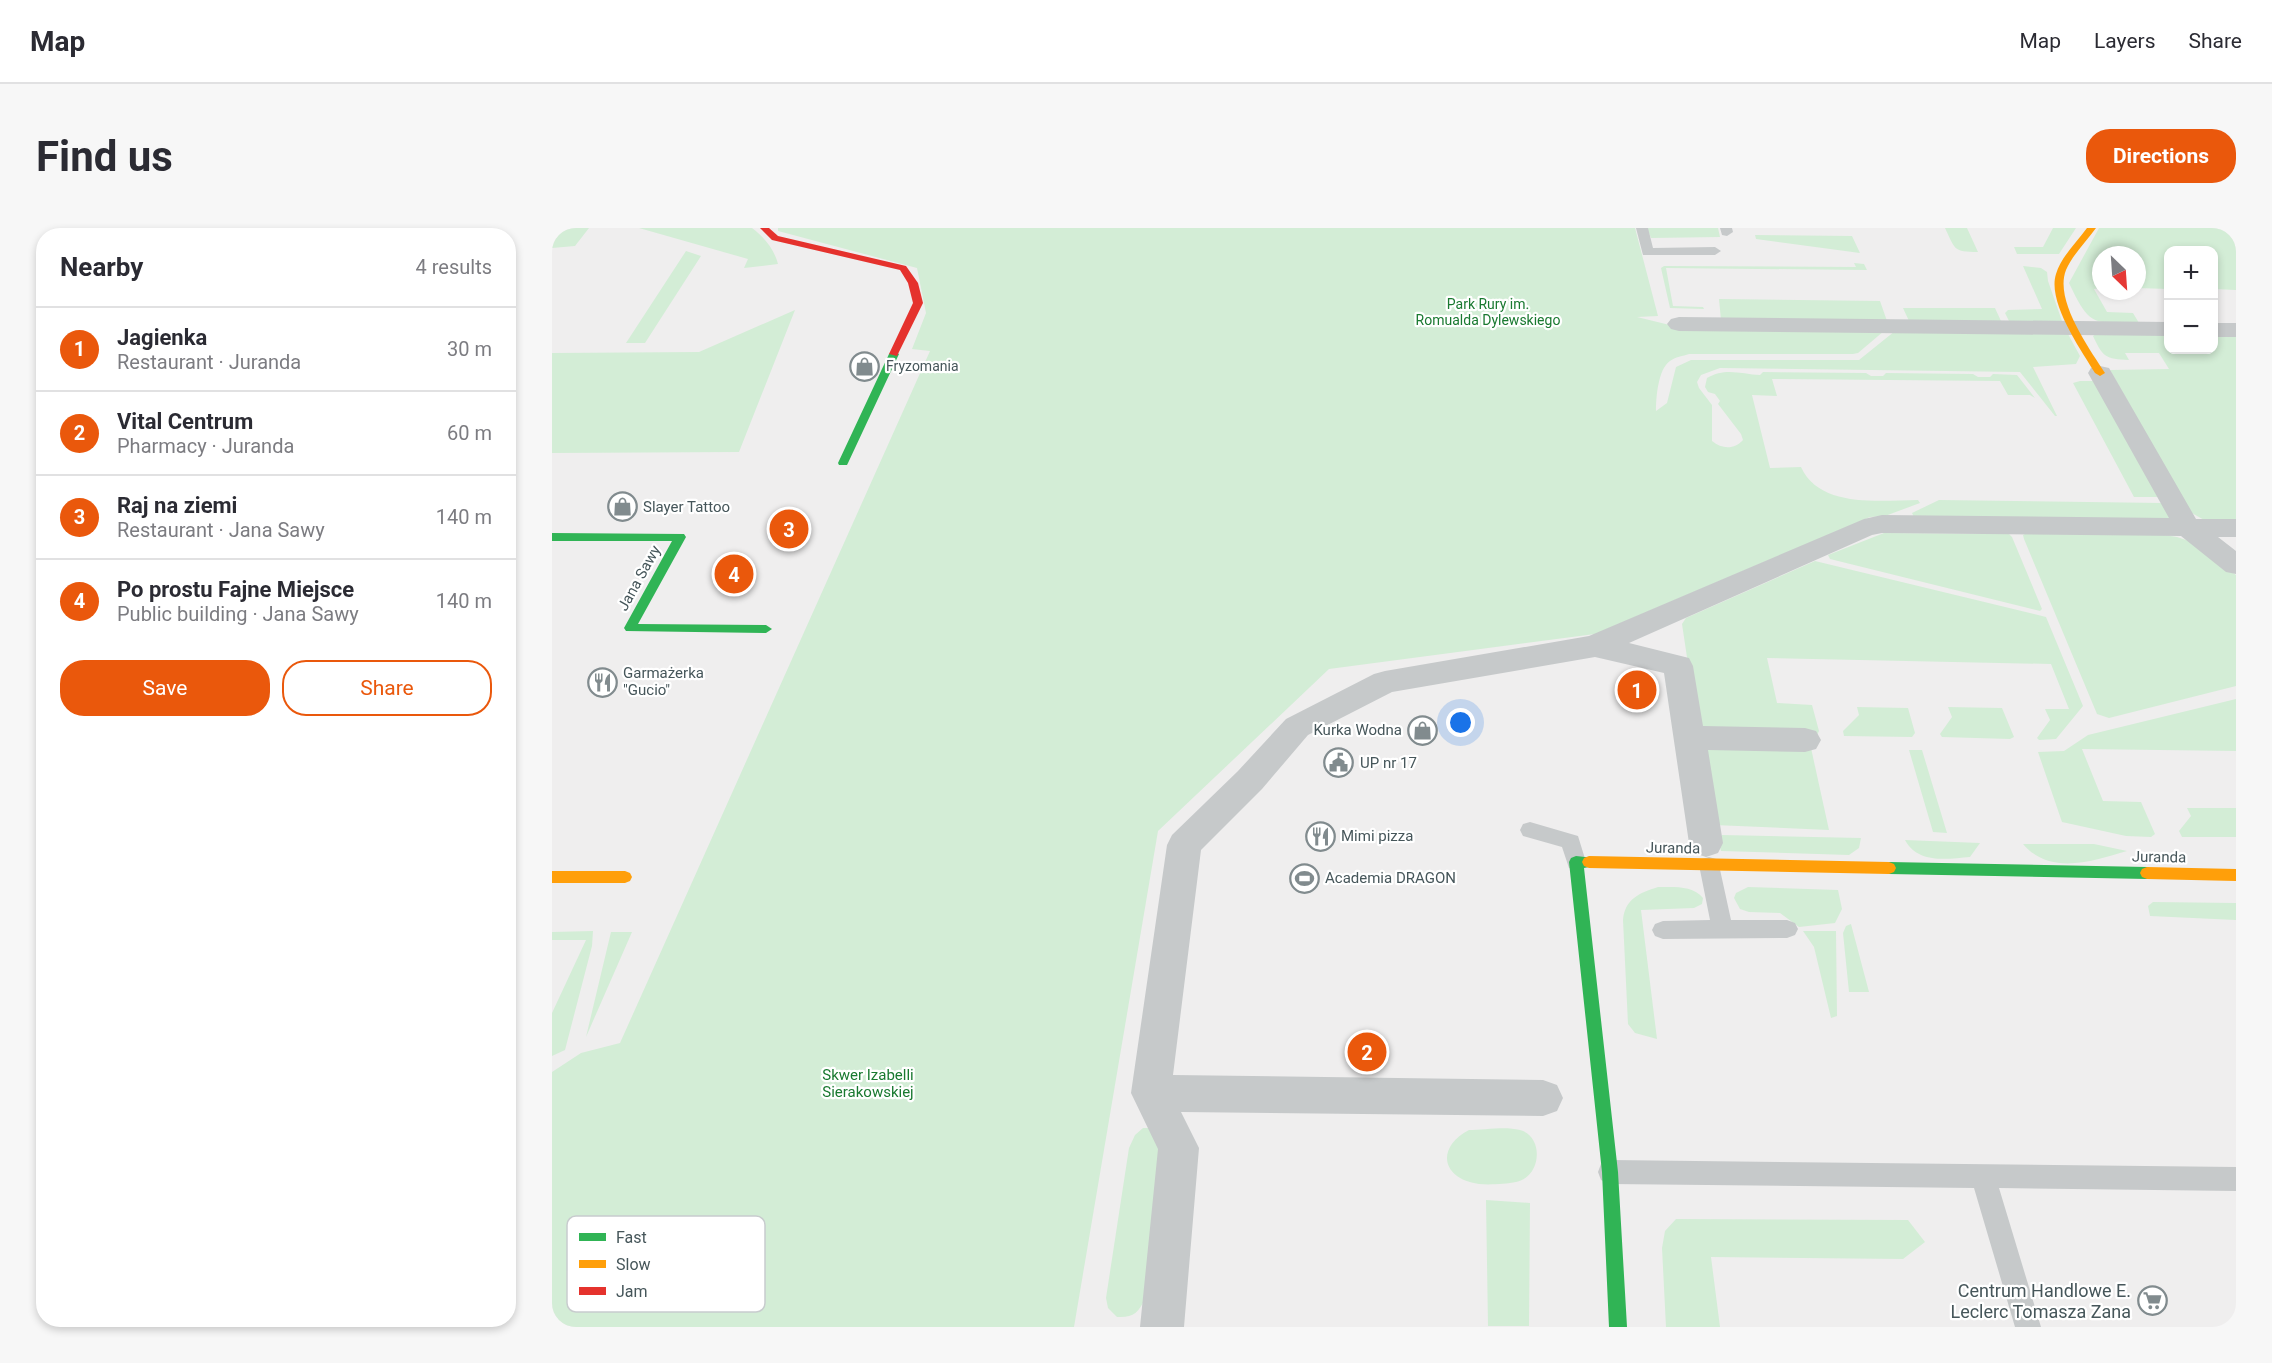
<!DOCTYPE html>
<html lang="en">
<head>
<meta charset="utf-8">
<style>
  body { margin:0; font-family:Roboto,sans-serif; background:#f7f7f7; color:#2b2b33 }
  .controls { position:absolute; right:18px; top:18px; display:grid; overflow:hidden; border-radius:12px; box-shadow:0 3px 9px #0003 }
  .controls button { width:54px; height:54px; display:grid; place-items:center; padding:0; border:0; border-bottom:2px solid #e1e1e2; background:#fff; color:#2b2b33; font:30px sans-serif }
  .compass { position:absolute; left:1540px; top:18px; width:54px; height:54px; border-radius:50%; background:#fff; box-shadow:0 3px 9px #0003; rotate:155deg }
  .you { position:absolute; left:909px; top:495px; width:21px; height:21px; margin:-15px; border:4px solid #fff; border-radius:50%; background:#1a73e8; box-shadow:0 0 0 9px #1a73e833 }
  .badge { display:grid; place-items:center; width:39px; height:39px; border-radius:50%; background:#ea580c; color:#fff; font-size:20px; font-weight:700 }
  .pin { position:absolute; translate:-50% -50%; border:3px solid #fff; box-shadow:0 2px 6px #0006 }
  .list { margin:0; padding:0; list-style:none }
  h2 { display:flex; justify-content:space-between; align-items:center; height:78px; margin:0; padding:0 24px; font-size:26px }
  h2 small { font-size:20px; font-weight:400; color:#7c7c81 }
  .list li { display:grid; grid-template-columns:39px 1fr auto; gap:18px; align-items:center; box-sizing:border-box; height:84px; padding:0 24px; border-top:2px solid #e1e1e2 }
  .list b { display:block; font-size:22px; white-space:nowrap }
  .list p { margin:0; font-size:20px; white-space:nowrap; color:#7c7c81 }
  .list em { font-size:20px; font-style:normal; color:#7c7c81 }
  .actions { display:flex; gap:12px; padding:18px 24px }
  .actions a { flex:1; padding:14px 0; border:2px solid #ea580c; border-radius:24px; text-align:center; font-size:21px; color:#ea580c }
  .actions .main { background:#ea580c; color:#fff }
  .map { position:relative; flex:none; width:1684px; height:1099px; overflow:hidden; border-radius:24px }
  header { display:flex; align-items:center; gap:36px; box-sizing:border-box; height:84px; padding:0 30px; background:#fff; border-bottom:2px solid #e1e1e2 }
  header strong { font-size:28px }
  nav { display:flex; gap:33px; margin-inline-start:auto; font-size:21px }
  .intro { display:flex; align-items:center; justify-content:space-between; box-sizing:border-box; height:144px; padding:0 36px }
  h1 { margin:0; font-size:42px }
  .button { padding:15px 27px; border-radius:24px; background:#ea580c; color:#fff; font-size:21px; font-weight:700 }
  main { display:flex; gap:36px; padding:0 36px }
  aside { flex:1; background:#fff; border-radius:24px; box-shadow:0 3px 9px #0003 }
  .map>svg:first-child { display:block }
</style>
</head>
<body>
<header>
<strong>Map</strong>
<nav><a>Map</a><a>Layers</a><a>Share</a></nav>
</header>
<div class="intro"><h1>Find us</h1><a class="button">Directions</a></div>
<main>
<aside>
<h2>Nearby<small>4 results</small></h2>
<ul class="list">
<li><span class="badge">1</span><div><b>Jagienka</b><p>Restaurant · Juranda</p></div><em>30 m</em></li>
<li><span class="badge">2</span><div><b>Vital Centrum</b><p>Pharmacy · Juranda</p></div><em>60 m</em></li>
<li><span class="badge">3</span><div><b>Raj na ziemi</b><p>Restaurant · Jana Sawy</p></div><em>140 m</em></li>
<li><span class="badge">4</span><div><b>Po prostu Fajne Miejsce</b><p>Public building · Jana Sawy</p></div><em>140 m</em></li>
</ul>
<div class="actions"><a class="main">Save</a><a>Share</a></div>
</aside>
<div class="map">
<svg width="1684" height="1099" viewBox="0 0 1684 1099">
  <rect width="100%" height="100%" fill="#efeeee"/>
  <path fill="#d3edd6" d="M10 0H37L23 18 0 20V10Z
    M87 0H200C213 10 222 21 226 36L192 40 196 31Z
    M226 0H1083L1106 88 1085 89 1134 101 1332 103 1306 125 1301 126H1137C1131 128 1123 129 1118 133 1106 141 1104 170 1104 183L1115 175 1124 139 1139 132H1307L1343 103 1516 106 1528 128 1524 136 1481 139 1505 188H1503L1468 144 1168 140 1149 147 1145 154 1147 160 1160 177V213C1170 221 1182 222 1191 212L1189 206 1166 176 1168 173 1163 166 1156 164 1153 159 1155 150C1173 139 1190 146 1208 147L1211 144 1314 145 1319 148H1331L1334 145 1421 146 1426 149H1438L1441 146 1465 147 1483 170 1478 167H1456L1448 153 1220 151 1225 168 1200 167 1218 240 1249 239C1268 281 1329 272 1366 272L1368 275 1333 288 1318 289 1043 406 777 441 606 603 522 1099H0V844L29 825 68 815 378 123 360 121 374 85 365 40 226 3Z
    M1095 0H1166L1168 9 1099 10Z
    M1393 0H1415L1426 24C1401 24 1403 21 1393 0Z
    M1501 0H1524L1507 26H1465L1462 19H1491Z
    M1547 0H1684V62L1662 61V22H1616V61L1585 60V27H1549V60L1542 61 1555 84 1581 85 1587 95C1540 95 1538 99 1517 55Z
    M1203 7 1300 8 1308 25 1204 11Z
    M134 23 149 28 93 115H74Z
    M1302 35 1312 36 1315 42 1114 40 1121 78 1151 79 1152 81 1118 80 1109 40 1112 38 1304 39Z
    M1471 38 1489 40 1495 44 1496 53 1510 93H1457L1453 85 1456 82 1490 81Z
    M1167 71 1328 73 1335 93 1169 92Z
    M1351 80H1443L1449 93H1357Z
    M243 82 187 224 0 225V125L147 124Z
    M1547 104 1616 105V122H1662V106H1684V293H1654L1638 284 1558 142 1617 141 1607 125H1573L1577 132C1553 131 1551 129 1541 108Z
    M1528 153H1541L1611 267 1605 269H1582L1521 155Z
    M1387 272 1610 275 1618 291 1362 289 1360 285Z
    M1332 305 1457 306 1460 309 1490 381 1488 383 1278 331 1276 327Z
    M1475 305 1612 307 1625 309 1640 314 1684 347V458L1557 490 1545 486 1472 311 1471 307Z
    M1263 333 1494 389 1531 478 1504 511 1487 512 1485 510 1498 492 1493 481H1517L1499 436 1215 430 1225 475 1260 477 1267 503 1265 507 1159 504 1145 496 1130 396 1134 390Z
    M1684 471V523L1530 521 1551 573 1589 574 1603 606 1599 609 1574 608 1510 594 1486 524 1512 523 1536 507Z
    M1305 479 1356 480 1363 505 1360 509 1292 508 1291 503 1307 487Z
    M1396 479 1450 480 1462 509 1458 511 1390 509 1388 506 1400 489Z
    M1153 519 1259 520 1277 602 1162 597Z
    M1357 522H1370L1395 605 1381 604Z
    M1635 580H1684V609H1630L1627 603 1639 588Z
    M1170 607 1309 610 1307 620 1297 627 1169 623 1166 612Z
    M1353 612 1428 615 1418 629C1395 631 1366 636 1353 612Z
    M1471 616H1542L1575 623C1541 633 1498 648 1471 616Z
    M1106 659C1121 659 1141 657 1151 670L1150 676 1142 680 1089 682 1105 811 1083 805 1076 796 1071 692C1073 671 1087 665 1106 659Z
    M1196 659 1286 662 1290 681 1283 695 1247 699 1228 685 1197 684 1188 681 1182 670 1184 665Z
    M1601 674 1684 675V692L1598 688 1596 678Z
    M1299 696 1317 764H1297L1291 705 1294 698Z
    M41 703 40 718 13 822 0 828V785L34 712H0V704Z
    M1251 703H1284L1285 788 1279 790 1262 719Z
    M59 704H80L34 809Z
    M591 900H602L610 903 593 1071C586 1085 581 1090 565 1089L556 1080 554 1070 577 920 583 907Z
    M917 902C932 902 953 898 968 902 992 908 990 949 964 954 954 956 937 957 927 956 890 951 883 920 917 902Z
    M934 972 978 975 977 1098H936Z
    M1124 991 1356 992 1373 1014 1351 1031 1159 1029 1168 1099H1114L1110 1020 1113 1003Z"/>
  <g fill="none" stroke-linecap="round" stroke-linejoin="round">
    <path fill="#c6c9ca" fill-rule="evenodd" d="M1084 0H1096L1101 20 1163 19 1169 23 1163 27H1091Z
      M1168 0H1180L1181 4 1175 8 1170 7Z
      M978 594 1026 608 1034 634 1031 640 1024 642 1017 640 1010 619 971 608 968 602 971 596Z
      M1157 629 1164 631 1167 637 1179 692H1235L1243 695 1246 701 1243 707 1235 710 1111 711 1103 708 1100 702 1103 696 1111 693 1158 692 1147 637 1150 631Z
      M1058 932 1684 939V963L1447 960 1489 1099H1463L1422 960 1058 956 1049 952 1046 944 1049 936Z"/>
    <path fill="#c6c9ca" fill-rule="evenodd" d="M1127 89 1616 94V108L1127 103 1119 101 1115 96 1119 91Z
      M1662 95H1684V109H1662Z
      M1548 138 1557 140 1560 145 1644 291H1684V309H1666L1684 323V346L1674 344 1629 308 1330 305 1320 307 1077 415 1137 430 1141 438 1151 498 1253 500 1264 503 1269 512 1264 521 1253 524 1156 522 1171 615 1166 625 1154 629 1142 625 1137 615 1112 445 1043 429 840 464 756 507 710 561 649 622 621 847 991 852 1005 857 1011 870 1005 883 991 888 629 884 647 920 632 1099H588L606 921 579 865 615 617 620 607 686 543 734 491 822 446 833 443 1037 408 1312 291 1330 287 1617 290 1536 145 1539 140Z"/>
    <path fill="#30b455" fill-rule="evenodd" d="M342 123 347 126 296 235 295 237H287L286 235 337 126Z
      M0 305 132 306 134 309 86 396 214 397 220 401 214 405 74 403 72 400 120 313H0Z
      M1024 628 1042 630 1044 634 1042 638 1032 640 1066 944 1075 1099H1057L1050 944 1017 634 1019 630Z
      M1337 634 1595 639 1600 641 1602 645 1600 649 1595 651 1337 646 1332 644 1330 640 1332 636Z"/>
    <path fill="#ff9f0a" fill-rule="evenodd" d="M1535 0H1544C1534 14 1521 26 1514 42 1502 72 1537 120 1553 145L1548 148 1543 145C1529 122 1495 74 1504 46 1509 29 1524 15 1535 0Z
      M1037 628 1337 634 1342 636 1344 640 1342 644 1337 646 1037 640 1032 638 1030 634 1032 630Z
      M1595 639 1684 641V653L1595 651 1590 649 1588 645 1590 641Z
      M0 643H73L78 645 80 649 78 653 73 655H0Z"/>
    <path fill="#e5322d" fill-rule="evenodd" d="M208 0H217L226 8 354 38 366 55 371 75 345 128 337 126 361 75 356 55 348 42 220 12Z"/>
  </g>
  <defs>
    <symbol id="shop-ring" viewBox="-11 -11 22 22"><circle r="9.5" fill="#fff" stroke="#818b8e" stroke-width="1.5"/><path d="M-5-2.5h2.3a2.7 3.5 0 0 1 5.4 0H5L5.5 6h-11ZM-1.5-2.5h3a1.5 2.3 0 0 0-3 0Z" fill="#818b8e"/></symbol>
    <symbol id="restaurant-ring" viewBox="-11 -11 22 22"><circle r="9.5" fill="#fff" stroke="#818b8e" stroke-width="1.5"/><path d="M-5-6h1v4h1v-4h1v4h1v-4h1v5L-1.5 .5V6h-2V.5L-5-1ZM5-6V6H3V1.5H1.5Q1.5-4 5-6Z" fill="#818b8e"/></symbol>
    <symbol id="civic-ring" viewBox="-11 -11 22 22"><circle r="9.5" fill="#fff" stroke="#818b8e" stroke-width="1.5"/><path d="M-.6-6.5H3V-4.5H.6V-3L4-1V1h2V6H-6V1h2V-1L-.6-3ZM-1.2 2.5V6h2.4V2.5Z" fill="#818b8e"/></symbol>
    <symbol id="stadium-ring" viewBox="-11 -11 22 22"><circle r="9.5" fill="#fff" stroke="#818b8e" stroke-width="1.5"/><path d="M0-5a6.5 5 0 1 0 0 10a6.5 5 0 1 0 0-10ZM-3.5-1.8h7v3.6h-7Z" fill="#818b8e"/></symbol>
    <symbol id="supermarket-ring" viewBox="-11 -11 22 22"><circle r="9.5" fill="#fff" stroke="#818b8e" stroke-width="1.5"/><path d="M-6-5.5h2.5l.6 2H6L4.5 2H-2.5L-4.4-4H-6ZM-1.5 3.2a1.3 1.3 0 1 0 .1 0ZM3 3.2a1.3 1.3 0 1 0 .1 0Z" fill="#818b8e"/></symbol>
  </defs>
  <g fill-rule="evenodd">
    <use href="#shop-ring" x="296" y="122" width="33" height="33"/>
    <use href="#shop-ring" x="54" y="262" width="33" height="33"/>
    <use href="#restaurant-ring" x="34" y="438" width="33" height="33"/>
    <use href="#shop-ring" x="854" y="486" width="33" height="33"/>
    <use href="#civic-ring" x="770" y="518" width="33" height="33"/>
    <use href="#restaurant-ring" x="752" y="592" width="33" height="33"/>
    <use href="#stadium-ring" x="736" y="634" width="33" height="33"/>
    <use href="#supermarket-ring" x="1584" y="1056" width="33" height="33"/>
  </g>
  <g text-anchor="middle" dominant-baseline="central" stroke-width="4.5" stroke-linejoin="round" paint-order="stroke">
    <g font-size="14" fill="#197930" stroke="#fff">
      <text x="936" y="76">Park Rury im.<tspan x="936" dy="16">Romualda Dylewskiego</tspan></text>
    </g>
    <g font-size="14" fill="#46565a" stroke="#fff" text-anchor="start">
      <text x="334" y="138">Fryzomania</text>
    </g>
    <g font-size="15" fill="#46565a" stroke="#fff" text-anchor="start">
      <text x="91" y="279">Slayer Tattoo</text>
      <text x="71" y="445">Garmażerka<tspan x="71" dy="17">"Gucio"</tspan></text>
      <text x="850" y="502" text-anchor="end">Kurka Wodna</text>
      <text x="808" y="535">UP nr 17</text>
      <text x="789" y="608">Mimi pizza</text>
      <text x="773" y="650">Academia DRAGON</text>
    </g>
    <g font-size="15" fill="#46565a" stroke="#fff">
      <text transform="translate(87 350) rotate(-61)">Jana Sawy</text>
      <text transform="translate(1121 620) rotate(1)">Juranda</text>
      <text transform="translate(1607 629) rotate(1)">Juranda</text>
    </g>
    <g font-size="15" fill="#197930" stroke="#fff">
      <text x="316" y="847">Skwer Izabelli<tspan x="316" dy="17">Sierakowskiej</tspan></text>
    </g>
    <g font-size="18" fill="#46565a" stroke="#fff" text-anchor="end">
      <text x="1579" y="1062">Centrum Handlowe E.<tspan x="1579" dy="21">Leclerc Tomasza Zana</tspan></text>
    </g>
  </g>
  <rect x="15" y="988" width="198" height="96" rx="9" fill="#fff" stroke="#c8ccce" stroke-width="1.5"/>
  <rect x="27" y="1005" width="27" height="8" fill="#30b455"/>
  <rect x="27" y="1032" width="27" height="8" fill="#ff9f0a"/>
  <rect x="27" y="1059" width="27" height="8" fill="#e5322d"/>
  <g font-size="16" fill="#46565a">
    <text x="64" y="1015">Fast</text>
    <text x="64" y="1042">Slow</text>
    <text x="64" y="1069">Jam</text>
  </g>
</svg>
<div class="controls">
<button>+</button>
<button>−</button>
</div>
<svg class="compass" viewBox="-18 -18 36 36"><path d="M0-13l5 13h-10z" fill="#e53935"/><path d="M0 13l5-13h-10z" fill="#7c7c81"/></svg>
<div class="you"></div>
<div class="pin badge" style="left:1085px;top:462px">1</div>
<div class="pin badge" style="left:815px;top:824px">2</div>
<div class="pin badge" style="left:237px;top:301px">3</div>
<div class="pin badge" style="left:182px;top:346px">4</div>
</div>
</main>
</body>
</html>
